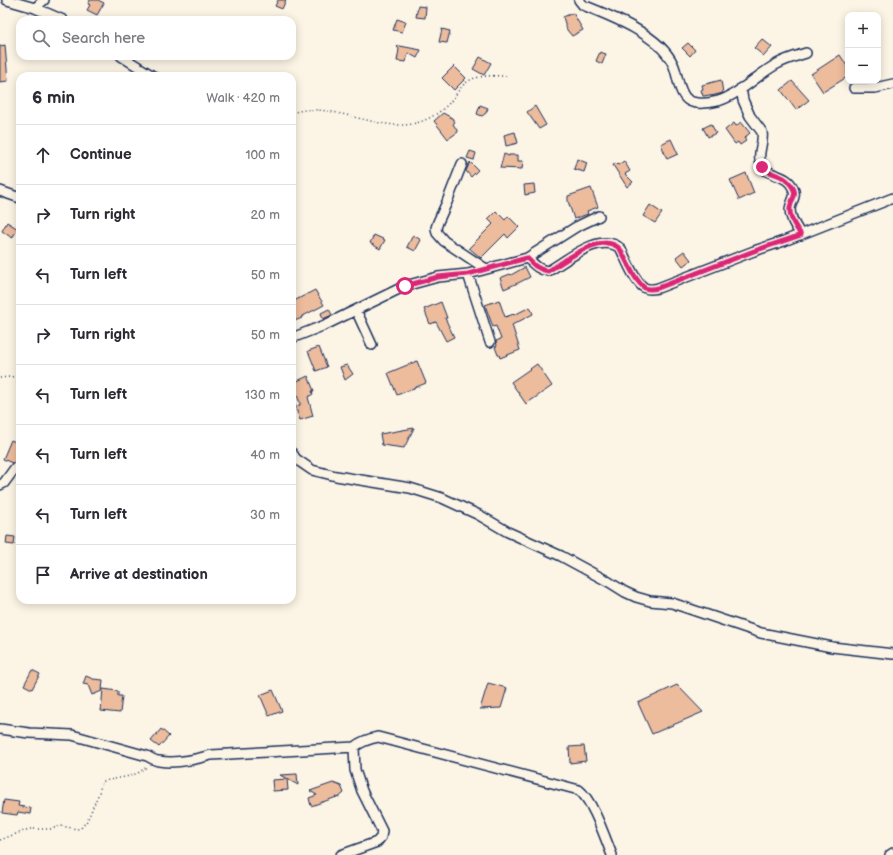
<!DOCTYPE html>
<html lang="en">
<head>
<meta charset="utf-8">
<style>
  body { margin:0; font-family:"Balsamiq Sans",sans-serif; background:#f2f2f3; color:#2b2b33 }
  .controls { position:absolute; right:12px; top:12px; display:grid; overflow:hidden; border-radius:8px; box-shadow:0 2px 10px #0003 }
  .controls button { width:36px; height:36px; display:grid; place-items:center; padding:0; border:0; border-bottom:1px solid #e1e1e2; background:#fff; color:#2b2b33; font:20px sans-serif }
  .stop { position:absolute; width:12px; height:12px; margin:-9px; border:3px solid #db2777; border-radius:50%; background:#fff }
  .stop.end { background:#db2777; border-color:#fff; box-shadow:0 1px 4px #0008 }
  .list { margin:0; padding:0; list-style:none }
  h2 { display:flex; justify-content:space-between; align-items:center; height:52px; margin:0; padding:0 16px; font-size:17px }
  h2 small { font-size:13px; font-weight:400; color:#7c7c81 }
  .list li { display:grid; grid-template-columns:26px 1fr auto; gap:12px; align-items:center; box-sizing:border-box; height:60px; padding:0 16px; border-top:1px solid #e1e1e2 }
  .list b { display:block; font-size:15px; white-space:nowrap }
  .list em { font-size:13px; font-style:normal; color:#7c7c81 }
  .icon { flex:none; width:22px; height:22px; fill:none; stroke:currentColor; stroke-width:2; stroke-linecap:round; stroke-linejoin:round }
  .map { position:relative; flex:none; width:893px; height:855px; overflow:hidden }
  .search { position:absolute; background:#fff; box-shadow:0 2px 10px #0003; left:16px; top:16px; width:280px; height:44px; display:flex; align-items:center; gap:10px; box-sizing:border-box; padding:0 14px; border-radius:12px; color:#7c7c81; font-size:15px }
  .panel { position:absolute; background:#fff; box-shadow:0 2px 10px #0003; left:16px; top:72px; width:280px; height:532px; border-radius:12px }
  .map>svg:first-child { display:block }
</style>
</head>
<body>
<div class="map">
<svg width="893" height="855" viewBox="0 0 893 855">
  <rect width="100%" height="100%" fill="#fcf5e5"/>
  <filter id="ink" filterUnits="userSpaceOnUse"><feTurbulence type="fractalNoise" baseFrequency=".025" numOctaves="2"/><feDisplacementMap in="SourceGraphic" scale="8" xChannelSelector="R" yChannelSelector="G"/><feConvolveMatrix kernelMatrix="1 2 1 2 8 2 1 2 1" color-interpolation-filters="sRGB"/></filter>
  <g filter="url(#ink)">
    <path fill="#edbc9d" stroke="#1b2f5e" d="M90 0H98L104 3 97 15 87 10 90 5 88 4Z
      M278 0H286L282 9 275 6Z
      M418 6 426 7 425 18 416 17Z
      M573 13 583 30 572 36 567 30 563 17Z
      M397 19 406 22 402 32 393 30Z
      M442 29 450 31 447 43 439 42Z
      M762 39 772 47 764 56 754 48Z
      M688 43 695 50 690 56 682 48Z
      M5 45 8 81 0 82V46Z
      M398 46H400L421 50 417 58 408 53 406 62 397 61 399 49 397 47Z
      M600 52 606 54 602 64 596 61Z
      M840 55 847 66V77L823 92 811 74Z
      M480 57 491 63 484 75 473 69Z
      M454 66 466 78 454 90 442 78Z
      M721 80 723 93 711 96 710 95 703 96 701 90 703 89 702 85Z
      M792 81 809 100 796 110 781 90Z
      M480 105 488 108 486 113 482 116 477 114Z
      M535 106 546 125 539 129 527 112Z
      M443 113 452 118 455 122 453 124 458 132 448 139 434 121Z
      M741 122 750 133 744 138 746 141 740 145 738 142 735 144 725 130 734 123 736 126Z
      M711 124 716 133 708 137 703 128Z
      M515 132 518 143 506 146 504 135Z
      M671 139 678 154 667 159 661 144Z
      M470 151 476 153 474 160 467 158Z
      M504 154 509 156V155H518V161H523L522 169 500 168Z
      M577 159 587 163 584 172 574 169Z
      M624 161 630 171 625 174 633 182 627 187 613 165 616 163 618 165Z
      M470 162 478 170 471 177 466 171Z
      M746 173 754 193 739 200 730 180Z
      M534 184 535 193 525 195 524 185Z
      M591 188 598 207 587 211 588 214 574 219 568 201V196Z
      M650 205 662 213 655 223 643 216Z
      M496 211 505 220 508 216 519 227 508 238 505 234 481 258 469 248 493 224 488 219Z
      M7 222 18 229 12 238 2 231Z
      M374 235 385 240 380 249 370 243Z
      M413 235 421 240 415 251 407 247Z
      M684 251 691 260 683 266 676 257Z
      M525 267 530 277 518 283 504 289 500 278 510 274 511 275Z
      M315 290 324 305 301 317 302 318 292 322V302Z
      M499 300 505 317 514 314V315L530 307 533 314 512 325 520 350 500 358 499 355H498L495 347 497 346 496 341 501 339 496 326 493 327 485 305Z
      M441 302 447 318H445L454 337 446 341 436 322 430 324 424 309Z
      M329 309 332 315 323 319 321 313Z
      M319 347 327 367 316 371 308 351Z
      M417 361 426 383 397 395 388 373Z
      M537 364 552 386 526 404 511 382Z
      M347 365 353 374 345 380 340 367Z
      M308 376 314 391H312L313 394 308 397 313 416 300 420 295 406 300 405V403L293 385 296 384 295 382Z
      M414 428 404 448 382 445 380 434Z
      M11 440 20 444 16 453 20 455 18 463H12L3 459Z
      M7 536 15 537 14 545 6 544Z
      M32 670 40 674 32 689 24 685Z
      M86 676 93 679 103 680 102 691 92 695 88 685 83 684Z
      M488 683 507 688 501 708 480 709Z
      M677 685 703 712 652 734 638 703Z
      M103 689 118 691V696H122L120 713 101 711Z
      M273 690 282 711 269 716 260 695Z
      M161 729 169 736 159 747 151 741Z
      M584 746 586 761 570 763 569 747Z
      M297 774 298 785 280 775Z
      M287 779 288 790 273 791 272 780Z
      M333 783 341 786 344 793 338 798 337 797 311 806 309 798 317 795 310 791Z
      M4 800 19 802 18 806 31 808 30 814 18 812 17 815 2 813Z"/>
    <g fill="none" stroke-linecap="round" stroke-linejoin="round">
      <defs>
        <path id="street" d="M7 0 35 8 63 20
          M579 0 583 5C611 16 660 35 673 64 678 74 678 93 688 100 695 105 710 103 718 101 739 95 758 74 777 64 786 59 797 56 806 53
          M35 8 44 0
          M121 56 153 76
          M741 88 743 100 750 116 762 132C764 142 758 151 760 160 763 179 786 171 793 188 797 197 791 201 790 209 790 219 796 227 801 235
          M854 88H875L893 84
          M462 164 447 202 438 222 436 228 437 233 444 241 486 269
          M0 191 20 198
          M527 258 576 227 599 216
          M468 274 490 342
          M356 310 372 345
          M292 338 325 325 405 286 438 277 468 274 527 258C534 264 538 270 548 271 565 262 601 230 621 249 626 259 635 283 645 288 649 290 654 289 658 288L754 251 784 241 893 198
          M292 453 296 459 312 470 336 476 410 488 442 498 479 515 508 532 561 556 609 582 625 592 636 597 650 601 672 603 761 633 832 647 893 654
          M0 485 4 483 15 468
          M0 729 29 733 72 735 147 756C151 758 155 761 159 761 176 764 194 760 211 755L354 747 355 770 362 791 382 831 381 837 377 842 341 855
          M354 747C362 741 368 739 378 737L579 790C593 801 605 838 612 855
          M890 855 893 853"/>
      </defs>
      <use href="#street" stroke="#1b2f5e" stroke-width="12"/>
      <path stroke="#1b2f5e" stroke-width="1.5" stroke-dasharray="1 3" stroke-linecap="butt" d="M292 113C327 100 375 131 412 124 427 121 442 112 451 101 456 95 460 87 467 82 478 74 495 76 508 76
        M0 378 20 376
        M0 840 29 829H50L61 826 77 829 81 828 87 821 99 793 101 785 104 781 130 776 138 773 148 766"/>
      <use href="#street" stroke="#fcf5e5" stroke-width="9"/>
    </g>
  </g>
  <g fill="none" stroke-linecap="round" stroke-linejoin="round" filter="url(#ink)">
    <path stroke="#db2777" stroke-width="5" d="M405 286 438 277 468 274 527 258C533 264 538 270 548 271 565 262 601 230 620 249 626 259 635 282 645 288 649 290 654 289 658 288L754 251 801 235C796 227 789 218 790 208 791 199 799 195 791 185 783 173 771 176 762 167"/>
  </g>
</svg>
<div class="controls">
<button>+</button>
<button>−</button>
</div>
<div class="stop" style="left:405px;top:286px"></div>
<div class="stop end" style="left:762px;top:167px"></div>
<div class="search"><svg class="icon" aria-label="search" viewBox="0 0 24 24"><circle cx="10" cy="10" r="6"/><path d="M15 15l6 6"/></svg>Search here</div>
<section class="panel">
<h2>6 min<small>Walk · 420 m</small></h2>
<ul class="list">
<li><svg class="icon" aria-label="ahead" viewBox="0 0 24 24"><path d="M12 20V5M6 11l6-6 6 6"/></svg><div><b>Continue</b></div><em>100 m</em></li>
<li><svg class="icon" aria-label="right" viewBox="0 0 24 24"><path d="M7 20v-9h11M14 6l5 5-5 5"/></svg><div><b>Turn right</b></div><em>20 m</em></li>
<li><svg class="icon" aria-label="left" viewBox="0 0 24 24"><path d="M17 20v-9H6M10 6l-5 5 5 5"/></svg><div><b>Turn left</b></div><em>50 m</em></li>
<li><svg class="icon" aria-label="right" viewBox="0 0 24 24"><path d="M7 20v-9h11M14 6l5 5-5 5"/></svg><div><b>Turn right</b></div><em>50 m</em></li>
<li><svg class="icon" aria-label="left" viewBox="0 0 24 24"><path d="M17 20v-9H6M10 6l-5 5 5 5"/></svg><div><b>Turn left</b></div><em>130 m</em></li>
<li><svg class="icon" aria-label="left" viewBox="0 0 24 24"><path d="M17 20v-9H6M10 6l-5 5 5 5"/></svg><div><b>Turn left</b></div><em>40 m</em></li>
<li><svg class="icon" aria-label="left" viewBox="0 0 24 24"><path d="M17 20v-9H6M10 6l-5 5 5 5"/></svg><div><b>Turn left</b></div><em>30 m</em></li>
<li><svg class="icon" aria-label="arrive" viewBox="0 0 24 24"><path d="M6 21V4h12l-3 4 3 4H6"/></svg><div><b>Arrive at destination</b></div></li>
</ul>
</section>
</div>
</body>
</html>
